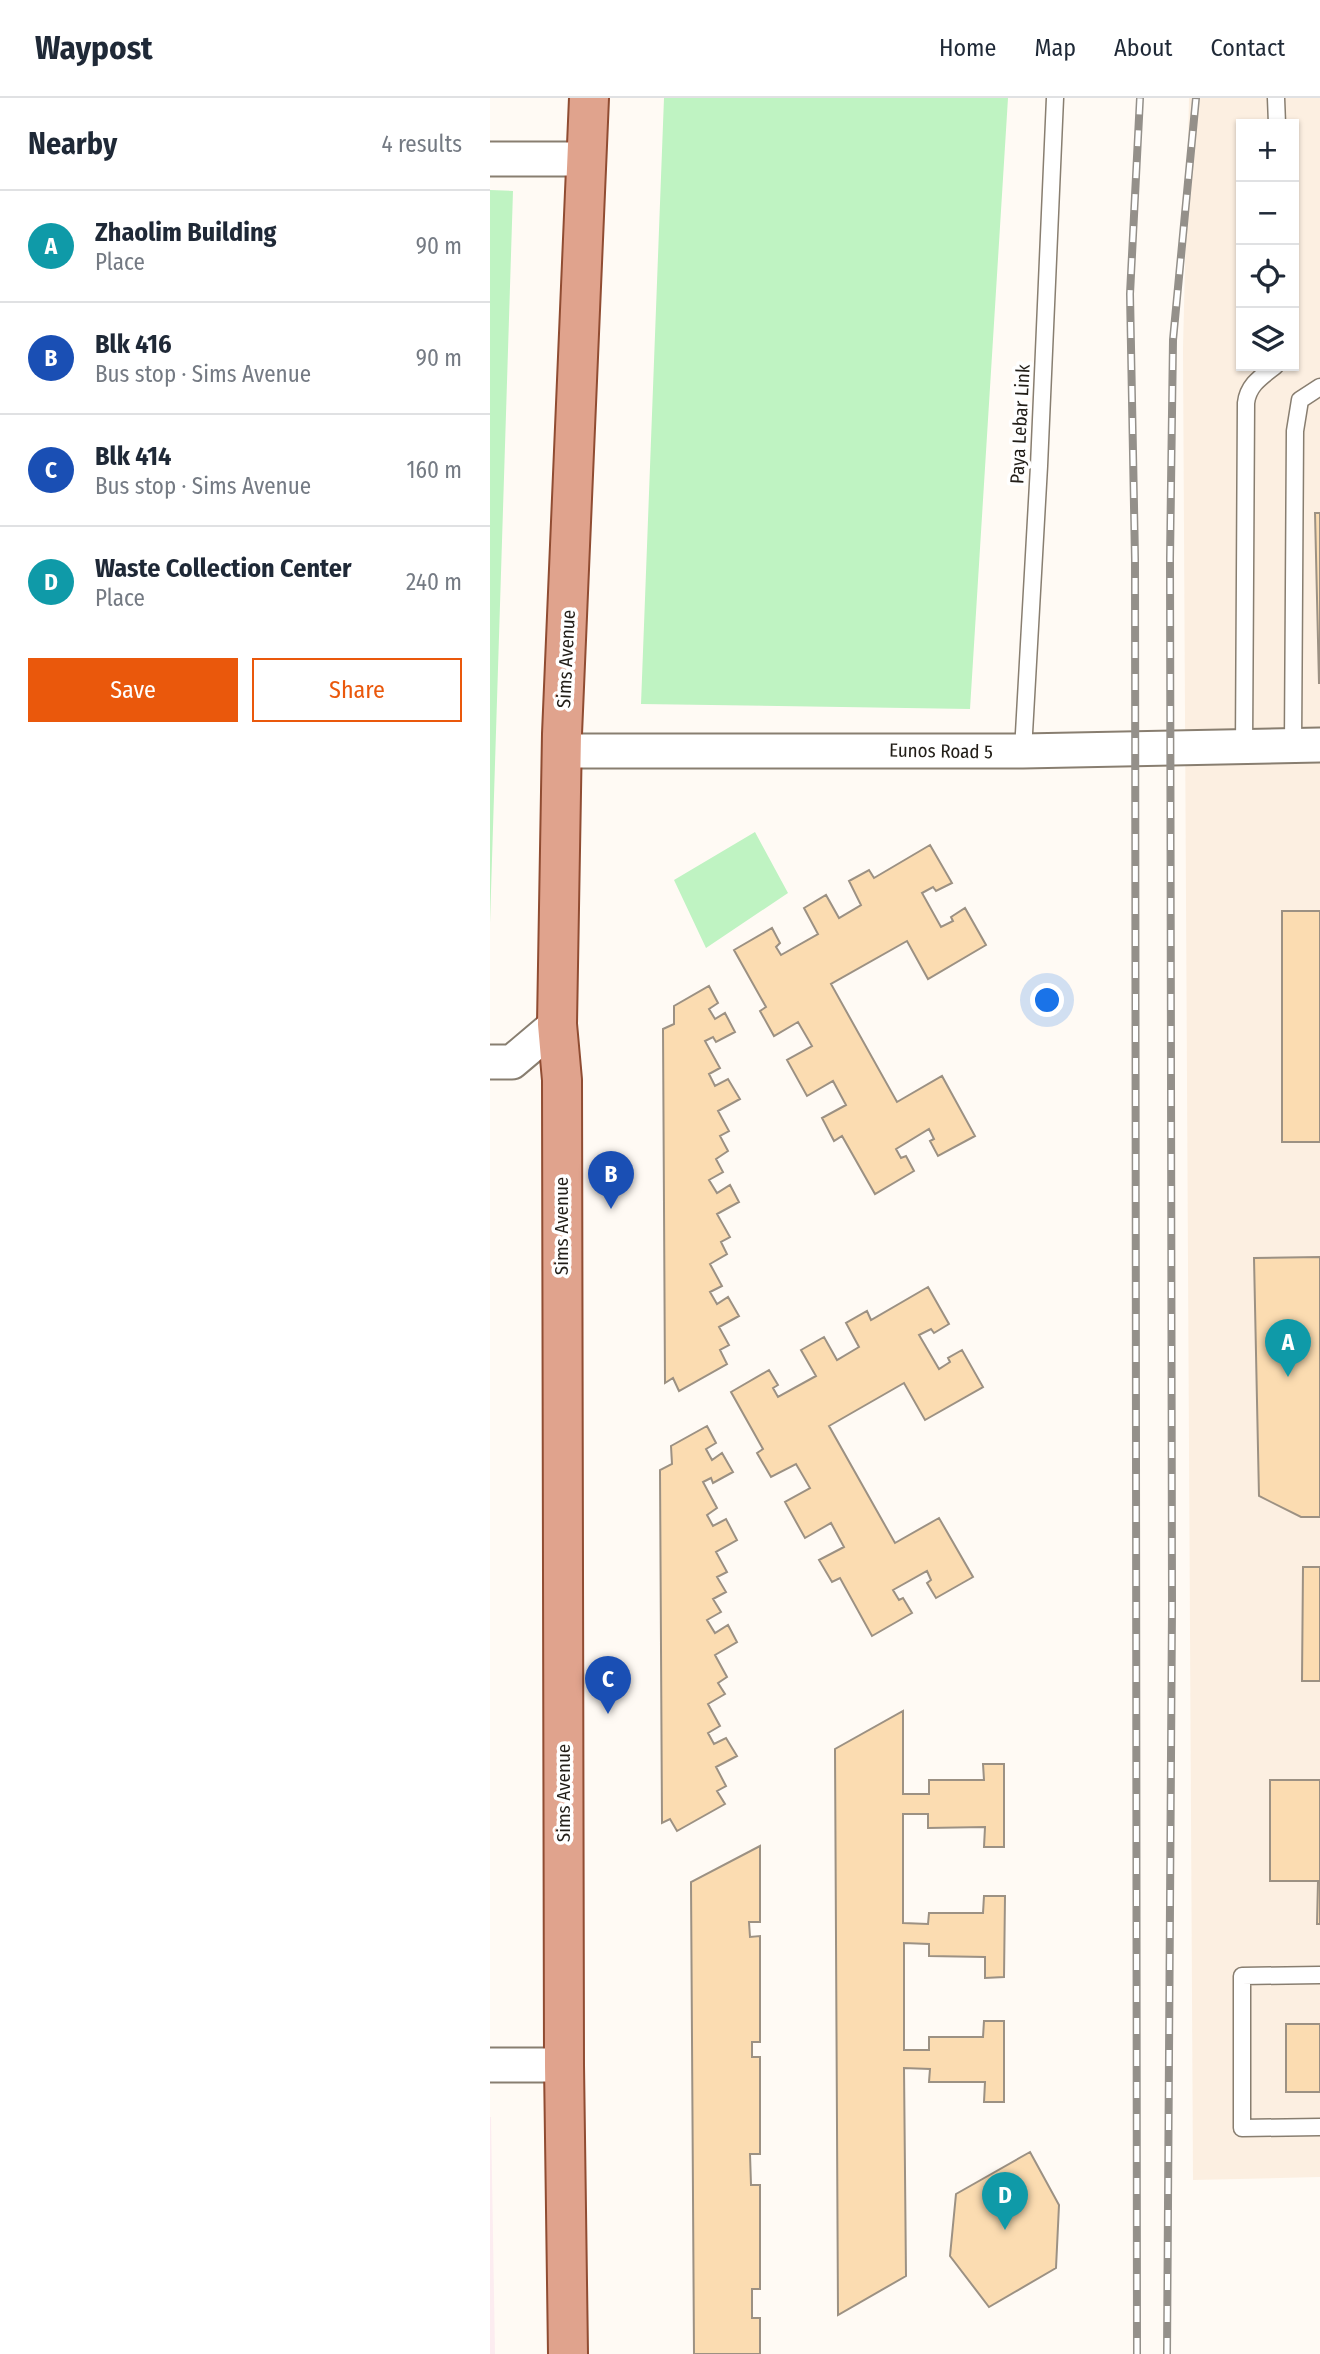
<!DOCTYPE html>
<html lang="en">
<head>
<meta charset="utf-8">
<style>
  body { margin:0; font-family:"Fira Sans Condensed",sans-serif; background:#f2f2f3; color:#1f2937 }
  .controls { position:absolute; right:21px; top:21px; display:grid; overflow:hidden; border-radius:0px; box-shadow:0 2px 5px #0004 }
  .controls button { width:63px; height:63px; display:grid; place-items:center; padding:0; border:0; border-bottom:2px solid #e0e1e3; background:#fff; color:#1f2937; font:35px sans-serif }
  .you { position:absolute; left:558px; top:903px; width:24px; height:24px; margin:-18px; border:5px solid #fff; border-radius:50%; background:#1a73e8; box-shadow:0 0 0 10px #1a73e833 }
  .badge { display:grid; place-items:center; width:46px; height:46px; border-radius:50%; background:#ea580c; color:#fff; font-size:23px; font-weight:700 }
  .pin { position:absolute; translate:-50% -58px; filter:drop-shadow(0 2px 4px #0008) }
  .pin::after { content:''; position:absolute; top:37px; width:24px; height:21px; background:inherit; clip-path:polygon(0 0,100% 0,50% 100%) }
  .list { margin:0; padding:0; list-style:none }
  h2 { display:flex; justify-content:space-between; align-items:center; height:91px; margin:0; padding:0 28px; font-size:30px }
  h2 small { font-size:23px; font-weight:400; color:#747a83 }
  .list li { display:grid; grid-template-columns:46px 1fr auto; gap:21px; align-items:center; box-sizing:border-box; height:112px; padding:0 28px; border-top:2px solid #e0e1e3 }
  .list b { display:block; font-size:26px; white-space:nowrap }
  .list p { margin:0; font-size:23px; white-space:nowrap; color:#747a83 }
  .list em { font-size:23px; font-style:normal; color:#747a83 }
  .actions { display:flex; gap:14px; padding:21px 28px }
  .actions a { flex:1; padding:16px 0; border:2px solid #ea580c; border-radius:0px; text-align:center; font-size:24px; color:#ea580c }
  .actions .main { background:#ea580c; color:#fff }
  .icon { flex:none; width:38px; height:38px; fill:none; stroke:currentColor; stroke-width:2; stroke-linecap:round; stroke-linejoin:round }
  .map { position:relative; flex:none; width:830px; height:2256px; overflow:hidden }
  header { display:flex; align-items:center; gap:42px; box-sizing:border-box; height:98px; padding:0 35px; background:#fff; border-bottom:2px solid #e0e1e3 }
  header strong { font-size:33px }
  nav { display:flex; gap:38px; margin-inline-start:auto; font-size:24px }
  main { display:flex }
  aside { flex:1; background:#fff }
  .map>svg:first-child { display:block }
</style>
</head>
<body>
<header>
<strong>Waypost</strong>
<nav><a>Home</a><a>Map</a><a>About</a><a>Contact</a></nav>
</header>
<main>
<aside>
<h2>Nearby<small>4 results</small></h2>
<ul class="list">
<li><span class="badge" style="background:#0f9aa8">A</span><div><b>Zhaolim Building</b><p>Place</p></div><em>90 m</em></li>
<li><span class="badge" style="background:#1a4fb4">B</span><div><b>Blk 416</b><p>Bus stop · Sims Avenue</p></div><em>90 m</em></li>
<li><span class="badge" style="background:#1a4fb4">C</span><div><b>Blk 414</b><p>Bus stop · Sims Avenue</p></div><em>160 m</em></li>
<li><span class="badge" style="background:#0f9aa8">D</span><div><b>Waste Collection Center</b><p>Place</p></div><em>240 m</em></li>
</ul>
<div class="actions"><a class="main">Save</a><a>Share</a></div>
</aside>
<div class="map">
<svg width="830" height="2256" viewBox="0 0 830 2256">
  <rect width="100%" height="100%" fill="#fffaf4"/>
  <path fill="#fcefe1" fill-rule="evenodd" d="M699 0H830V2079L703 2082 693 251ZM751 26H804V268H751Z"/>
  <path fill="#fcecf0" d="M0 2019H1L5 2256H0Z"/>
  <path fill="#bff3c2" d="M174 0H518L480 611 151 606Z
    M0 92 23 93 0 825Z
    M265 734 298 795 216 850 184 782Z"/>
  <path fill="#fbdcb1" stroke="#9c9183" stroke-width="2" d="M825 415H830V585H829Z
    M440 747 462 785 446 793 443 789 432 795 451 829 463 823 461 819 475 810 496 847 438 881 417 843 341 886 407 1004 452 978 485 1038 448 1058 440 1043 444 1041 439 1031 406 1051 411 1060 416 1058 424 1073 385 1096 352 1038 344 1043 332 1020 356 1007 343 983 317 998 297 962 322 948 308 924 284 938 270 913 276 909 244 852 282 830 290 845 286 849 291 857 328 836 314 810 336 797 349 820 371 807 359 783 379 772 384 780Z
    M792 813H830V1044H792Z
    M219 888 228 905 219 911 225 921 235 915 245 934 226 944 223 939 215 943 230 970 219 976 225 988 238 981 250 1001 228 1013 239 1033 230 1038 238 1053 226 1061 233 1074 219 1082 227 1095 240 1087 249 1104 227 1116 240 1139 231 1144 237 1156 220 1166 232 1188 220 1194 227 1206 238 1199 249 1218 229 1229 239 1247 230 1252 237 1266 189 1293 183 1280 175 1285 173 931 184 926V908Z
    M830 1159V1419H811L769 1398 764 1160Z
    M438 1189 459 1226 444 1235 441 1231 429 1237 449 1271 460 1264 458 1260 472 1252 493 1289 435 1322 414 1285 339 1328 405 1445 449 1420 483 1479 446 1500 437 1485 441 1482 437 1473 403 1492 409 1502 413 1500 422 1515 382 1538 350 1480 342 1484 329 1462 354 1449 341 1425 315 1440 295 1404 320 1390 306 1366 281 1379 267 1355 273 1351 241 1294 279 1272 288 1287 283 1290 288 1299 326 1278 311 1252 334 1239 347 1262 369 1249 356 1225 377 1213 381 1222Z
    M217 1328 226 1345 216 1351 222 1362 232 1355 243 1374 223 1385 221 1380 213 1384 227 1410 217 1417 223 1428 236 1421 247 1442 226 1454 237 1474 227 1479 236 1494 223 1501 231 1514 217 1522 225 1535 238 1527 247 1544 225 1557 237 1579 228 1585 235 1596 218 1606 230 1628 218 1635 224 1646 236 1640 247 1658 226 1669 236 1688 227 1693 235 1706 187 1733 180 1721 172 1725 170 1372 182 1366 181 1348Z
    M813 1469H830V1583H812Z
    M413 1613V1696H439V1682H494L493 1666H514V1749H494L495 1729 438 1730V1716H413V1825L438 1826 439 1815H493L494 1798H515L514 1879 495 1880V1859L439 1858V1846L414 1845V1952H439V1939H493L494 1923H514V2004H494L495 1984H439L440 1971 414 1970 416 2178 348 2217 345 1651Z
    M780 1682H830V1826H827L828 1783H780Z
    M270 1748V1824H259L260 1839 270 1838V1944H262V1959H270V2056H260L261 2087H270V2191H262V2220H270V2256H204L201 1784Z
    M796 1926H830V1994H796Z
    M540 2054 569 2107 566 2170 499 2209 460 2158 466 2096Z"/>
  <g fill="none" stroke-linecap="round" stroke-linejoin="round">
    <defs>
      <path id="lane" d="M786 0 787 26
        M803 647 805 333 810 302 830 289
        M754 650 756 305C758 287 771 279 785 268
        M533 653 549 368 565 0
        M830 1877 752 1878V2030L830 2029"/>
      <path id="street" d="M0 61H97
        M72 653H533L830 647
        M0 964H22L67 926
        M0 1967H74"/>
      <path id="primary" d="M78 2256 74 1967 72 982 67 926 72 636 99 0"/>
    </defs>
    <use href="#lane" stroke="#887e70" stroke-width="19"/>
    <use href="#street" stroke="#887e70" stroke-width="37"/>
    <use href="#primary" stroke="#904c32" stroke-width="42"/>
    <use href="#lane" stroke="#fff" stroke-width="16"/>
    <use href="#street" stroke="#fff" stroke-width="33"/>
    <use href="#primary" stroke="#e0a38d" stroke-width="38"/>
    <defs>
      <path id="rail" d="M647 2256 645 461 640 196 650 0
        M677 2256 682 1509 680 461 683 242 706 0"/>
    </defs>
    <use href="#rail" stroke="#94908a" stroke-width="8"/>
    <use href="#rail" stroke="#fff" stroke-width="5" stroke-dasharray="16" stroke-linecap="butt"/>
  </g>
  <g text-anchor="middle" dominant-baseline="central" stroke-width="7" stroke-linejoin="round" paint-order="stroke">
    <g font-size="19" fill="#211d17" stroke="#fff">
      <text transform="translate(530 326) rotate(-87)">Paya Lebar Link</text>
      <text transform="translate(76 561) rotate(-87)">Sims Avenue</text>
      <text transform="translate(451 653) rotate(1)">Eunos Road 5</text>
      <text transform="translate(71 1128) rotate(-90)">Sims Avenue</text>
      <text transform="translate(73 1695) rotate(-90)">Sims Avenue</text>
    </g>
  </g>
</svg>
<div class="controls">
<button>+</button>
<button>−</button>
<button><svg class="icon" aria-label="locate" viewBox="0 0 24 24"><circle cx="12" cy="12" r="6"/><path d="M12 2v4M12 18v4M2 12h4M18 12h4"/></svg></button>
<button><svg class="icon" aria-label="layers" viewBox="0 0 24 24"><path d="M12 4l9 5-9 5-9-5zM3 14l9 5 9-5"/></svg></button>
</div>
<div class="you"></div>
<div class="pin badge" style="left:798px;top:1279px;background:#0f9aa8">A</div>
<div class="pin badge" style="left:121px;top:1111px;background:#1a4fb4">B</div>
<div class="pin badge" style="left:118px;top:1616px;background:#1a4fb4">C</div>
<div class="pin badge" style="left:515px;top:2132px;background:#0f9aa8">D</div>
</div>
</main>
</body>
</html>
